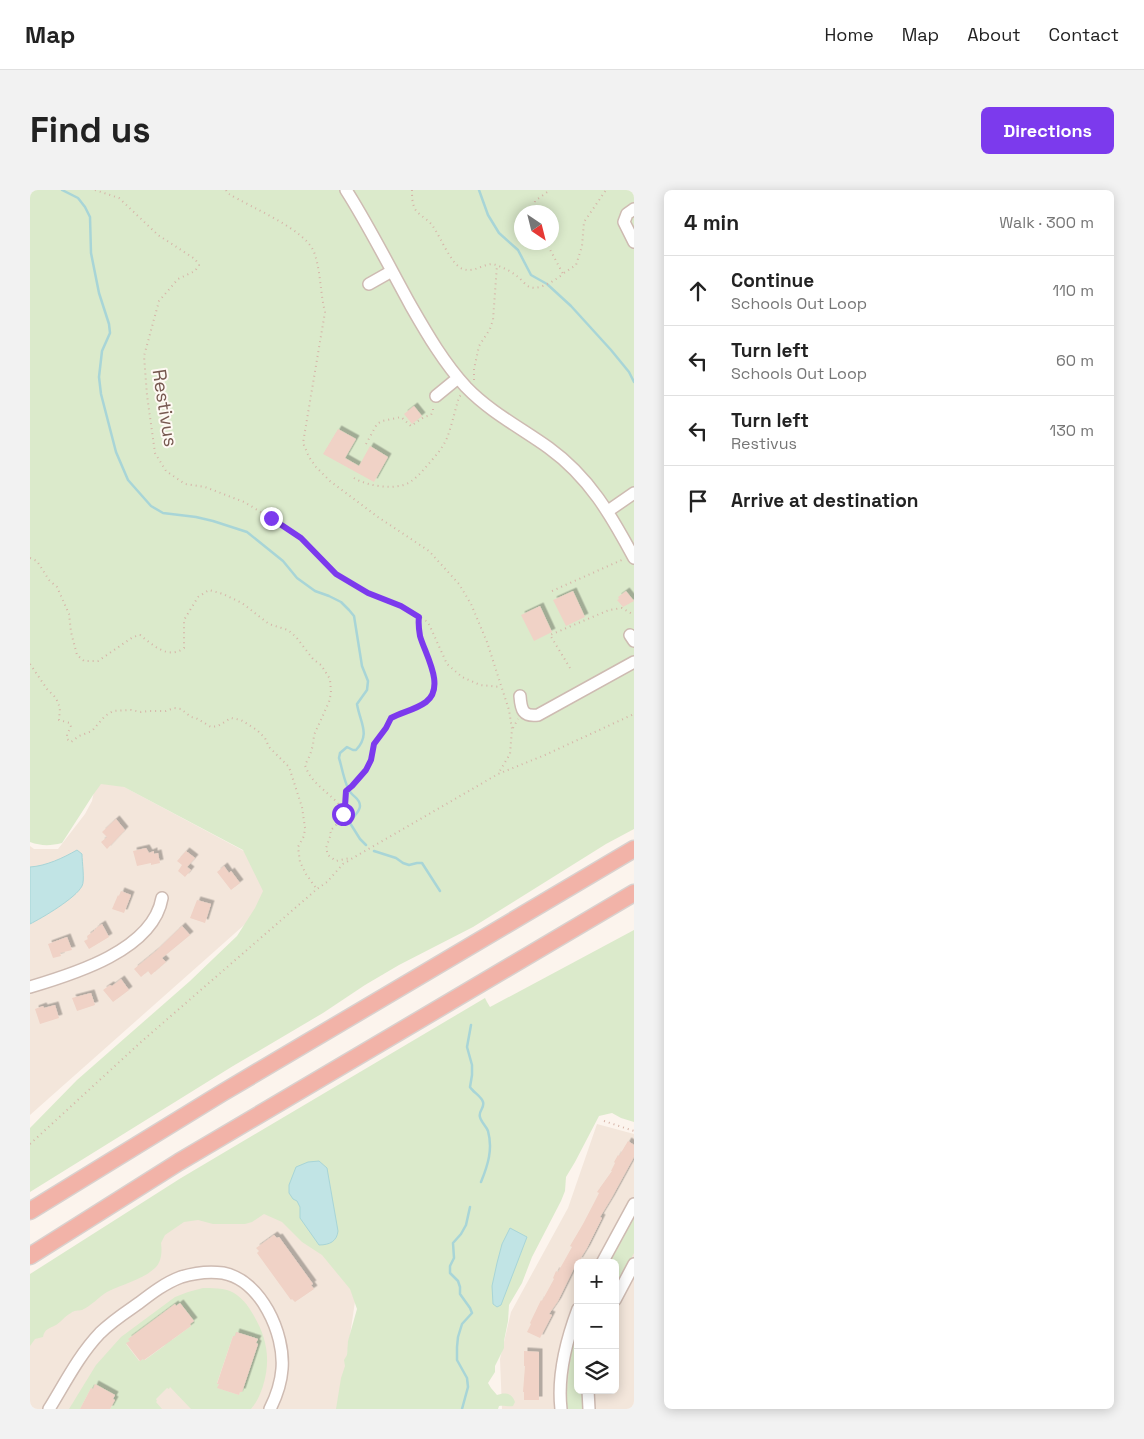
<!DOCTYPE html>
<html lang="en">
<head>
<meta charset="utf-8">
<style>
  body { margin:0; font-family:"Space Grotesk",sans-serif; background:#f2f2f2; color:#222 }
  .controls { position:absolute; right:15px; bottom:15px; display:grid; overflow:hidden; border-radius:8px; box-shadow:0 2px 12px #0003 }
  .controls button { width:45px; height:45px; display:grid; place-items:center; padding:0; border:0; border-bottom:1px solid #e0e0e0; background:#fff; color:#222; font:25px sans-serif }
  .compass { position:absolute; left:484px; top:15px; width:45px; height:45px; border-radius:50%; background:#fff; box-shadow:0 2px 12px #0003; rotate:145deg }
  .stop { position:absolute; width:15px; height:15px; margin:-11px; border:4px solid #7c3aed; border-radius:50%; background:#fff }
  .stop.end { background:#7c3aed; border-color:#fff; box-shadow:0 1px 5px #0008 }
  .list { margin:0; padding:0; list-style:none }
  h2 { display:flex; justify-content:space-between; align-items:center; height:65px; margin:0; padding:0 20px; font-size:21px }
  h2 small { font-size:16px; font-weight:400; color:#767676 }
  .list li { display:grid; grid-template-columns:32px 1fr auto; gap:15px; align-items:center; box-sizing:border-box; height:70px; padding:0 20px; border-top:1px solid #e0e0e0 }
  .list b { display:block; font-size:19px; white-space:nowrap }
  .list p { margin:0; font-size:16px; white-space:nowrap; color:#767676 }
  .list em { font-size:16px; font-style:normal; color:#767676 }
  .icon { flex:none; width:28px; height:28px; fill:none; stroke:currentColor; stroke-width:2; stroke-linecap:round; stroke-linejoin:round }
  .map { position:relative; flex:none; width:604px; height:1219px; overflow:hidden; border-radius:8px }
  header { display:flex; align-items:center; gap:30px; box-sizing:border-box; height:70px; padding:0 25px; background:#fff; border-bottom:1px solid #e0e0e0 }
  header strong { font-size:24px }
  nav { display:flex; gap:28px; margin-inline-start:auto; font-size:18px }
  .intro { display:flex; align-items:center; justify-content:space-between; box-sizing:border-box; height:120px; padding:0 30px }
  h1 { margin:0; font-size:35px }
  .button { padding:12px 22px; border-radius:8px; background:#7c3aed; color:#fff; font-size:18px; font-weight:700 }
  main { display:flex; gap:30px; padding:0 30px }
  aside { flex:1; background:#fff; border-radius:8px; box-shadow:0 2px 12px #0003 }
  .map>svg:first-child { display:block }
</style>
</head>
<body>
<header>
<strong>Map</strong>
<nav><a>Home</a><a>Map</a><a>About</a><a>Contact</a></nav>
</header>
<div class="intro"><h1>Find us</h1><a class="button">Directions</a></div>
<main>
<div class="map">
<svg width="604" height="1219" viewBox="0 0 604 1219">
  <defs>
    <filter id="shadow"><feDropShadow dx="3.5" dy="-3.5" stdDeviation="0" flood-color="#0004"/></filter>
  </defs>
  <rect width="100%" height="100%" fill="#fcf4ed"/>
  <path fill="#f3e6db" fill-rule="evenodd" d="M68 583 266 689 0 925V656L4 659H28L55 624 62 611Z
    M466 835 340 1011 309 1219H0V1122Z
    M567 934 604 944V1219H472L470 1169 481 1122 538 1018ZM548 1073H585V1200H548Z"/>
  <path fill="#dbeacb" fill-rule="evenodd" d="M0 0H604V639L576 654 443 737 369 775 335 795 293 823 203 876 0 1002V938L47 890 160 791 207 746 225 718 233 701 213 660 94 597 71 594 63 605 32 653C20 656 11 656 0 652ZM492 22H522V52H492Z
    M604 740V932L591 928 582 923 569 926 545 972 536 987 535 1001 531 1011 502 1067 492 1093 479 1115 478 1131 474 1151V1158L465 1176V1182L458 1193 461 1198 467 1205C475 1202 482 1203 485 1212L483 1216C477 1217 474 1215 469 1216L468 1219H306L311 1188 315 1176 314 1170 317 1165 318 1151 327 1119 320 1099 292 1065 272 1052 252 1032 234 1024 222 1032 215 1034H183L168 1030 154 1032 135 1045 131 1053C132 1060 132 1072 125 1078 112 1090 93 1094 77 1102 69 1107 61 1116 52 1120 48 1121 44 1120 41 1123 35 1126 31 1132 26 1135 19 1139 15 1138 13 1147L5 1149 0 1156V1084L151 988 455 808 457 812 460 817Z
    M604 1027V1063L585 1098V1073H580Z
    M173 1098C182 1098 192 1098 200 1101 211 1106 218 1115 224 1126 237 1148 241 1170 233 1196 230 1205 227 1212 221 1219H161L140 1197 139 1199 137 1198 126 1209 127 1211 126 1212 132 1219H80L85 1210 83 1209 85 1205 65 1195 63 1199 61 1198 50 1219H39L66 1175 91 1147 145 1107 158 1102ZM150 1113 164 1131 160 1134 161 1136 142 1150 140 1149 134 1156 115 1170 113 1169 109 1171 96 1154 100 1151 99 1149 145 1114 146 1116ZM207 1142 228 1149 226 1153 228 1154 212 1202H210L209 1205 188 1198 189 1194 187 1193 203 1146H205Z
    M548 1137V1200H553L554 1219H537C536 1191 540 1164 548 1137Z"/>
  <path fill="#c1e4e5" stroke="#a8d5d7" d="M47 660 52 664C52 672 55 691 52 696 46 708 12 728 0 734V677C16 676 33 668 47 660Z
    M289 971 297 978 308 1041C307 1051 300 1055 289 1055L270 1028V1017L267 1011 263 1009 259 1003V995L266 977 278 972Z
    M480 1038 497 1047 471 1115 467 1117 463 1114 462 1096 467 1073 472 1054Z"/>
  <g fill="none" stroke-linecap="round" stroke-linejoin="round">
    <path stroke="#a8d5d7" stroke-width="2.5" d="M32 0 48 8 55 17 60 27 61 63 69 103 79 134 80 143 72 161 69 187 71 204 86 262 98 290 121 316 133 323 166 327 183 331 217 342 253 371 267 388 285 401 299 406 311 412 319 420 324 426 332 476 338 491 337 500 327 514C330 533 341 544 326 560H323L317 557 310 563 309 568C312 577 315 597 321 603 325 608 330 609 330 616 330 622 322 627 320 633L330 649 336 655
      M449 0 458 25 469 43 488 60 501 85 517 94 541 116 581 160 599 182 604 192
      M344 661 366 668 373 673 379 675 387 673H392L410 701
      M441 835 437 857 442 875V885L440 897C443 902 452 907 453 912 455 918 448 921 450 927 451 932 456 936 458 941 463 959 458 975 451 992
      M432 1219 438 1197 437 1188 427 1170V1157L428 1147 432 1134 442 1123 440 1118 430 1104V1097L428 1091 420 1083V1076L424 1068 423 1053 431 1044 436 1035 440 1017"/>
  </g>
  <path fill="#f0d2c6" filter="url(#shadow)" d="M384 216 392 226 382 234 374 224Z
    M308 239 326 249 315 268 329 276 340 256 358 267 344 292 293 264Z
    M543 401 555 427 536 436 523 410Z
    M596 401 604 411 593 417 587 410 589 409 588 407Z
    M510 416 522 442 504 451 491 425Z
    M86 629 95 640 77 659 71 652 77 647 72 642Z
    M116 658 119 663 124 661V664L128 663 130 673 121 675V673L107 676 103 661Z
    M156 661 165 668 157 677 161 680 155 687 148 681 152 675 147 671Z
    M194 676 199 683 201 681 210 693 201 700 187 682Z
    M91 701 101 705 94 723 82 719 88 705 89 706Z
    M167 710 181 714 175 733 160 728Z
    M72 734 79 747 59 759 54 751 58 749 57 746 64 741V740L66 739V738Z
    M152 736 160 745 132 768 136 772 121 785 118 781 111 787 104 779 126 761Z
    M37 747 42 760 30 763 31 766 23 768 18 754Z
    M91 789 99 800 83 812 73 800 80 795 82 796Z
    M61 803 65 815 47 821 42 808Z
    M25 815 29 828 10 834 5 819 13 816 14 818Z
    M598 951 604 955V967L581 1009 570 1027 572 1028 557 1058 549 1071 548 1070 528 1111 519 1124 522 1125 510 1148 497 1142 501 1134 500 1133 511 1110 512 1111 524 1089 523 1088 526 1081 528 1082 542 1057 540 1056 553 1034 565 1011 569 1003 567 1002 582 981H581L585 973 584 972 588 965 589 966Z
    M244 1045 247 1048 249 1047 283 1094 281 1095 284 1099 265 1112 262 1109 261 1110 227 1063 229 1061 226 1058Z
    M150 1113 164 1131 160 1134 161 1136 114 1170 113 1169 110 1171 96 1153 100 1151 98 1149 145 1114 146 1116Z
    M206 1142 228 1149 226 1153 228 1154 212 1202H210L209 1205 187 1198 189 1194H187L203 1146H205Z
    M494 1161 509 1162V1210H494V1202H493L495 1176H494Z
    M65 1194 85 1205 83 1209 85 1210 80 1219H50L61 1198 63 1199Z"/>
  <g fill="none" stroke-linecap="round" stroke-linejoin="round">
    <defs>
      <path id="minor" d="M316 0C339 36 360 78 381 116 397 144 414 173 436 197 460 222 491 238 519 258 559 287 581 325 604 368
        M604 19 597 24 594 32 604 52
        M339 94 362 81
        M406 206 428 188
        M578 321 604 303
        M600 445 604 451
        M490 506C491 520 493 527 508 525L604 472
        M0 797C44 784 123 760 132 708
        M572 1073 604 1014
        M585 1110 604 1074
        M558 1200 559 1219
        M19 1219C35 1193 49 1165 70 1143 82 1131 96 1122 109 1113 122 1103 135 1093 151 1087 164 1083 179 1081 193 1083 231 1090 255 1144 252 1179 251 1193 246 1207 240 1219
        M531 1219C527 1185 536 1151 548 1119"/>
      <path id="highway" d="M0 1021 192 903 604 659
        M0 1066 149 972 604 703"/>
    </defs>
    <use href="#minor" stroke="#cebbb2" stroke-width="14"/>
    <use href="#highway" stroke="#d9d1ce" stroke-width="19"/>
    <path stroke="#d6b4a8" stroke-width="2" stroke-dasharray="1 4" stroke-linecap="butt" d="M65 0 89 8 128 45 165 69 169 75 165 81 148 89 129 111 114 166 117 205 125 263 136 281 155 294 175 297 214 312 241 328 271 348 306 384 338 403 371 416 398 432 417 474 432 487 450 495 471 497
      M196 0 199 4C220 17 275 39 284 62 291 81 290 103 295 122L273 253 279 267 286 277 300 291 348 327 399 361 429 394 441 414 457 452 479 520 482 539 480 564 468 584
      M382 0C382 6 382 13 385 19 389 26 399 29 404 38 411 48 422 76 433 79 444 83 452 74 463 74 472 77 481 81 488 87 492 90 496 96 500 97 509 101 527 89 533 84L516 52
      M504 22 505 11 520 0
      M534 83 546 75 552 56 554 32 576 0
      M444 190V179L449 156 460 139 463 130 467 75
      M336 254 347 234 352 231 371 227 381 236 394 227 401 225 403 221V215
      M324 288C337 296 366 301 380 292 388 287 395 278 402 270 408 263 413 257 417 248 422 235 425 220 429 207L431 205
      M0 368 7 371 19 390 27 397 39 424 41 442 47 465 54 471H68L103 447 110 445C123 455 138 470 154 458V430L168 407 179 400 193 404 212 413 239 434 258 440 266 447 283 469 291 475 300 489 301 503 299 512 284 545 283 555 280 565 275 575C281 595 302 603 313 620 312 630 306 635 300 641L301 644 296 658 298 665 306 671 320 668
      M522 401 594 369
      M0 474 17 499 26 508 30 518 29 530 40 533 41 537 37 544V549L41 552 49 546 62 541 75 526 83 521 101 520 111 522 118 521H136L144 518 151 519 161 527 166 528 181 537 188 536 201 528 211 530 227 540 235 548 239 557 259 577 272 617 275 638 274 646 268 657 270 672 276 684 286 698
      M540 478 520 445 579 420 592 418 604 425
      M483 538 488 529
      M313 620 316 601 322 597 337 581 341 570 346 550 356 538 361 528C372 522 386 520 396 512 416 497 395 464 390 446 389 440 388 433 389 427
      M574 931 604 941
      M0 954 111 852 287 699 297 692 313 674 323 668 468 584 515 565 604 524"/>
    <use href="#minor" stroke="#fff" stroke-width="11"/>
    <use href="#highway" stroke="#f2b3a8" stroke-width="16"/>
  </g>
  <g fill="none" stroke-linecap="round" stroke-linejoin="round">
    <path stroke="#7c3aed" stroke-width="6" d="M241 328 271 348 306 384 338 403 371 416 389 427C388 433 389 440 390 446 395 464 416 497 396 512 385 520 372 522 361 528L356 538 344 554 341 570 336 580 322 596 316 601 315 616 313 624"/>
  </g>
  <g text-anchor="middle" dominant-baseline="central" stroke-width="4" stroke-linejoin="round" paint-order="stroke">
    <g font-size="19" fill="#775950" stroke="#fef9f3">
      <text transform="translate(135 218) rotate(81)">Restivus</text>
    </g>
  </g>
</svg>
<div class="controls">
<button>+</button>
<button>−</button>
<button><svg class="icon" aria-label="layers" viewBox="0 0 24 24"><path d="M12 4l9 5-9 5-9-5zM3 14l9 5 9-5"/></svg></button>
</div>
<svg class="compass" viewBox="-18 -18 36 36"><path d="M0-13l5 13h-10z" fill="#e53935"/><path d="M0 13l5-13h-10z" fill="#767676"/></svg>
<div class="stop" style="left:313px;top:624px"></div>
<div class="stop end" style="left:241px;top:328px"></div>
</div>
<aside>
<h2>4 min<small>Walk · 300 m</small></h2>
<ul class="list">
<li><svg class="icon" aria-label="ahead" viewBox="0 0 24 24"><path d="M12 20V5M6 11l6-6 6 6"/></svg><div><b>Continue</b><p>Schools Out Loop</p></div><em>110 m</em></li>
<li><svg class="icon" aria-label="left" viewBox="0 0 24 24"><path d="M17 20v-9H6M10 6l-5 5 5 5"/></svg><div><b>Turn left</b><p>Schools Out Loop</p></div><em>60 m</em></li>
<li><svg class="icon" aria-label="left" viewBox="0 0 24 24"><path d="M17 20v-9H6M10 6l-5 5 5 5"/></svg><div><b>Turn left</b><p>Restivus</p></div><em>130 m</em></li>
<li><svg class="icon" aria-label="arrive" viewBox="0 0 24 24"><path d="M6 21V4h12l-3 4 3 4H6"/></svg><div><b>Arrive at destination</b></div></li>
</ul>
</aside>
</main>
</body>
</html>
